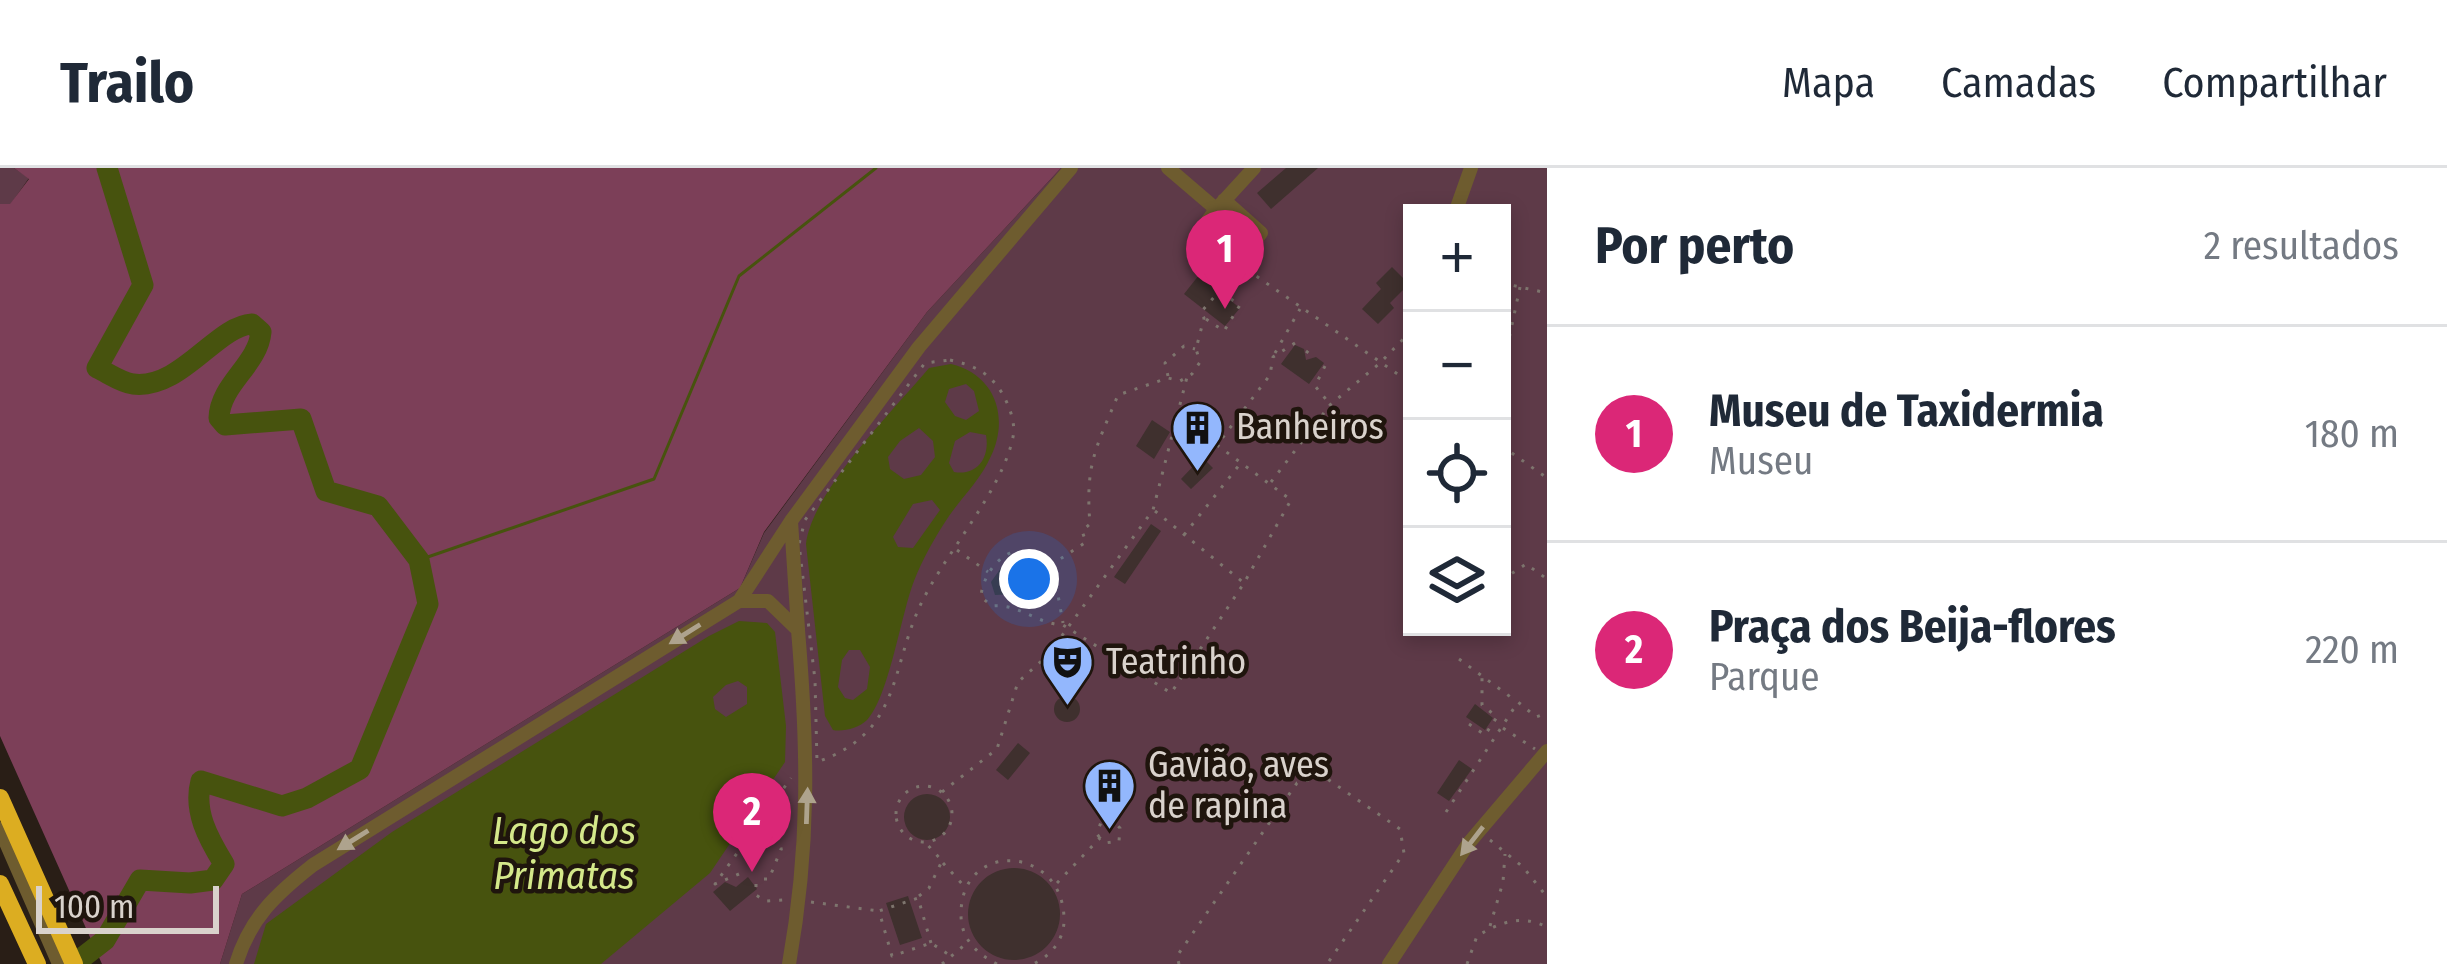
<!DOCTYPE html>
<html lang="pt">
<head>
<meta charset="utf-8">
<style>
  body { margin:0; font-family:"Fira Sans Condensed",sans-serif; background:#f2f2f3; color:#1f2937 }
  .controls { position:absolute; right:36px; top:36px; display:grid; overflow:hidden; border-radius:0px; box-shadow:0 6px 18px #0003 }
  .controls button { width:108px; height:108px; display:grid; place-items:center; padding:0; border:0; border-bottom:3px solid #e0e1e3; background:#fff; color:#1f2937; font:60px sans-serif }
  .scale { position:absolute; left:36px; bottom:30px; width:183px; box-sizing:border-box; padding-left:12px; border:6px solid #d9d2cc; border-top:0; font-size:33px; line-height:42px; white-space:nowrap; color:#d9d2cc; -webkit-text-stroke:9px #1f150d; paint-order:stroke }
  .you { position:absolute; left:1029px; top:411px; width:42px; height:42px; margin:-30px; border:9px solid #fff; border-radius:50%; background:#1a73e8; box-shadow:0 0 0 18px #1a73e833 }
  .badge { display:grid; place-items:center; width:78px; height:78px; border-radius:50%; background:#db2777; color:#fff; font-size:39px; font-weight:700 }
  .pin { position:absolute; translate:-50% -99px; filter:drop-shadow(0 3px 6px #0008) }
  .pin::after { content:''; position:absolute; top:63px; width:42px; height:36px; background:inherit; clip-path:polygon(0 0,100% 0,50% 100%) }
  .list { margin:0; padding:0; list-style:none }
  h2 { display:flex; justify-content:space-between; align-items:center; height:156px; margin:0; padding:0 48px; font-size:51px }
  h2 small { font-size:39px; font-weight:400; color:#747a83 }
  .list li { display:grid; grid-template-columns:78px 1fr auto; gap:36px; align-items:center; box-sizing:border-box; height:216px; padding:0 48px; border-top:3px solid #e0e1e3 }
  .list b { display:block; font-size:45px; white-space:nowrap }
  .list p { margin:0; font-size:39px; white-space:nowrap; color:#747a83 }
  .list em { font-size:39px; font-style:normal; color:#747a83 }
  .icon { flex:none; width:66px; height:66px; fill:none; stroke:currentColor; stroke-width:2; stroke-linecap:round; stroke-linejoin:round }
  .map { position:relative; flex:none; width:1547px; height:796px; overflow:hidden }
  header { display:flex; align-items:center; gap:72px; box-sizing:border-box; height:168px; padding:0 60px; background:#fff; border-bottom:3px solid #e0e1e3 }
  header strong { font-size:57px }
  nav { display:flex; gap:66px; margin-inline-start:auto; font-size:42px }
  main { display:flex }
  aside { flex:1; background:#fff }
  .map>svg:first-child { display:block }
</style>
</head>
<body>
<header>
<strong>Trailo</strong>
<nav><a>Mapa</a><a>Camadas</a><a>Compartilhar</a></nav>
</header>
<main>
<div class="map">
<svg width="1547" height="796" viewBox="0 0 1547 796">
  <rect width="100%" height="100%" fill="#291e16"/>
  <path fill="#5e3a48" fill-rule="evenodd" d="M0 0H14L29 10 10 37 0 36Z
    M1061 0H1547V796H220L242 726 740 420 764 365 927 144ZM1412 45H1502V459H1412Z"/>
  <path fill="#7c3f58" d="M14 0H1061L927 144 764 364 740 420 242 726 220 796H102L0 568V36H10L29 11Z"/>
  <path fill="#47530e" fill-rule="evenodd" d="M951 196C994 206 1010 248 991 288 981 311 963 328 949 348 936 367 922 392 914 413 901 446 889 529 867 552 859 560 843 564 833 562L825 548 806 376C812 323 893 243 929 200ZM966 216 974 223 979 243 966 252 955 248 945 234 949 221ZM919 260 933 273 935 289 921 307 904 311 890 301 888 289 900 273ZM970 264 986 267C990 289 978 308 954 304L949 295 955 273ZM932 332 940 342 913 380 898 379 893 369 913 336ZM849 482H860L870 499 867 521 853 532 845 530 838 519 842 492Z
    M739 453 767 455 775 464 786 558 785 594 710 705 601 796H254L266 756 392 664 709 468ZM738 513 747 519V536L726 549 715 541 713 529 726 517Z"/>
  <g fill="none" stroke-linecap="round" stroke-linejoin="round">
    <path stroke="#47530e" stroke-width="3" d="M419 392 654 311 739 108 876 0"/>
    <path stroke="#47530e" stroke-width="21" d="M74 796 105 772 140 712 190 715 213 712 224 696C208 670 193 643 201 613L282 638 307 630 360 601 428 436 419 392 378 338 326 323 301 251 225 257 219 250C220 216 258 197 261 164L252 156C216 158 181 222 133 216 122 215 108 205 97 200L143 117 107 0"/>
  </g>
  <path fill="#3f302e" d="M1286 0H1318L1271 41 1257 25Z
    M1392 99 1409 116 1390 135 1394 140 1378 156 1362 141 1381 121 1376 115Z
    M1203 102 1220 115 1216 121 1240 140 1225 158 1184 126Z
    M1295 177 1304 181 1306 192 1316 189 1324 195 1309 216 1281 196Z
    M1152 252 1170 264 1154 291 1136 278Z
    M1202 289 1213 300 1191 321 1181 311Z
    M1151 356 1161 363 1125 416 1114 409Z
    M1016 387 1030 406 1017 426 995 427 991 414 1008 390Z
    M1054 541a13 13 0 1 1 26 0a13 13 0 1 1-26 0Z
    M1475 536 1493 550 1485 562 1466 549Z
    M1018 575 1030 585 1008 612 996 602Z
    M1459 592 1472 601 1449 633 1437 625Z
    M904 649a23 23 0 1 1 46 0a23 23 0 1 1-46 0Z
    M968 746a46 46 0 1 1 92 0a46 46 0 1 1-92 0Z
    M748 709 757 721 730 743 713 724 725 714 736 719Z
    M908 728 922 770 900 777 886 735Z"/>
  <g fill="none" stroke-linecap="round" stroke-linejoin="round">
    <path stroke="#7e756e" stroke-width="3" stroke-dasharray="3 9" stroke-linecap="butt" d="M1502 115 1547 125
      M1206 151 1224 163 1240 137 1220 124
      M1295 175 1273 189 1270 207 1217 277 1291 332 1244 415 1171 525 1063 457C1037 456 1018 435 992 438L981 429C982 411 995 391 1012 384L1023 391 1033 409 1086 374 1082 363 1090 356C1085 296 1096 280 1118 227L1168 210 1180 213 1192 206 1200 194 1196 181 1204 150 1201 144 1229 112 1246 101 1412 216
      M1306 183 1315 190
      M1275 185 1300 141
      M950 192C973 197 989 204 1002 225 1009 237 1016 255 1013 269 1002 324 943 387 919 440 890 505 900 565 817 594L815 512 799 376 805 352 925 195Z
      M1325 198 1315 218 1329 235
      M1502 204 1520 119
      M1168 208 1165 195 1184 178 1195 181
      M1502 278 1547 310
      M1271 314 1330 237 1380 195 1412 162
      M1155 343 1244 415
      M1184 367 1240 296
      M957 382 988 404
      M1052 394 1063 455
      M1502 412 1526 396 1547 411
      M1466 463 1469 459
      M1459 491 1516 533
      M1469 556 1485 567 1497 549 1482 537V507
      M1503 560 1535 581
      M896 646a28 28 0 1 1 56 0a28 28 0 1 1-56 0Z
      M942 624 997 581 1018 514 1048 487 1153 342 1187 209
      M1446 644 1518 534 1536 549 1547 545
      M1490 672 1523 699 1547 729
      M943 695 965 719
      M739 706 715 716 791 610
      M764 711H769L781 681 787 680
      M1057 715 1100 670 1105 675 1119 673 1120 660 1113 653 1101 654 1097 666 1100 670
      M756 716V727L765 733 784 732
      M919 728 929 720 942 693 926 675
      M811 734 879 743
      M1490 758 1503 714 1505 686
      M931 775 918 730 879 743 892 788 931 775 951 788
      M942 796 968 774
      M997 796C977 786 961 771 961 747 960 670 1066 677 1064 754 1063 774 1049 789 1033 796
      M1179 796 1177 788 1297 615 1323 608 1400 661 1404 685 1327 796
      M1467 796 1477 768C1501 754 1521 746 1547 759"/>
    <path stroke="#6e5c2f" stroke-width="14" d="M1168 0 1216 41 1203 60 1236 89H1242L1261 65 1224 32
      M1221 36 1254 0
      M1455 45 1471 0
      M791 353 798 461
      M739 433H768L798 462C808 581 810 678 789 796
      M0 661 59 796
      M236 796C250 750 276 726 313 697L739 433 791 353 919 179 1071 0
      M1389 796 1468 676 1547 583"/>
    <path stroke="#dcad21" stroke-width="18" d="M0 630 74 796
      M0 716 37 796"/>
  </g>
  <defs><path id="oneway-solid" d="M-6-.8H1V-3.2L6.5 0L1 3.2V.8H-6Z" transform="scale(3)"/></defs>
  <g fill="#aea38d">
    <use href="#oneway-solid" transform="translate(685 466) rotate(148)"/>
    <use href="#oneway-solid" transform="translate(807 638) rotate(-88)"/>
    <use href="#oneway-solid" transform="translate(353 672) rotate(148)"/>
    <use href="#oneway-solid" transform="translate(1472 673) rotate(128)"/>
  </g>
  <defs>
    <symbol id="building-pin" viewBox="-11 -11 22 30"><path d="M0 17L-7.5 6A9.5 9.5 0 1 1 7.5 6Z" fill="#93b7fd" stroke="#1f150d"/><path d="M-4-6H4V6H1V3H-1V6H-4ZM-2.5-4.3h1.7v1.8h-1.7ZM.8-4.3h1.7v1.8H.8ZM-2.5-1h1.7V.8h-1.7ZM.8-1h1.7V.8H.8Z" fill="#111"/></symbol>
    <symbol id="theatre-pin" viewBox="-11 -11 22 30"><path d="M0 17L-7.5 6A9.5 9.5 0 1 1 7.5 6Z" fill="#93b7fd" stroke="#1f150d"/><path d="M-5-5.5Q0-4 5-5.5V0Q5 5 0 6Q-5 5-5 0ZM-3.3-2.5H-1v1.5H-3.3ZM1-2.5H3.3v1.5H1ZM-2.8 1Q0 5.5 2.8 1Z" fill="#111"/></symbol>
  </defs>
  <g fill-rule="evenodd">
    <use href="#building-pin" x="1168" y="230" width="59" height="81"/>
    <use href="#theatre-pin" x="1038" y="464" width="59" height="81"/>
    <use href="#building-pin" x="1080" y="588" width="59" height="81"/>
  </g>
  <g text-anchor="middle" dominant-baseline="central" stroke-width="9" stroke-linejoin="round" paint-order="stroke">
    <g font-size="36" fill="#d9d2cc" stroke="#1f150d" text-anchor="start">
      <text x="1236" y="259">Banheiros</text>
      <text x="1106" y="494">Teatrinho</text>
      <text x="1148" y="597">Gavião, aves<tspan x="1148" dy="41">de rapina</tspan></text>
    </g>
    <g font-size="39" font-style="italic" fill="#d4e88a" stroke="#1f150d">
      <text x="564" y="663">Lago dos<tspan x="564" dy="45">Primatas</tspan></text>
    </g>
  </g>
</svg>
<div class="controls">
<button>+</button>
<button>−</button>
<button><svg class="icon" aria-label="locate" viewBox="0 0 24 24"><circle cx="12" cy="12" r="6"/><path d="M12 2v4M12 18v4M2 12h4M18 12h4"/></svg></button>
<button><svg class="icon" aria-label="layers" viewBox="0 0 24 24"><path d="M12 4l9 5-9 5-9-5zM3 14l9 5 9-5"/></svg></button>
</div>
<div class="scale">100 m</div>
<div class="you"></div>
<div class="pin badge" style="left:1225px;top:141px">1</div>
<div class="pin badge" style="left:752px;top:704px">2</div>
</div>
<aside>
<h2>Por perto<small>2 resultados</small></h2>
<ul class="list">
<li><span class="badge">1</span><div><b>Museu de Taxidermia</b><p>Museu</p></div><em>180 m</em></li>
<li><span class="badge">2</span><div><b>Praça dos Beija-flores</b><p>Parque</p></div><em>220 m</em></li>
</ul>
</aside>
</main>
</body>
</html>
